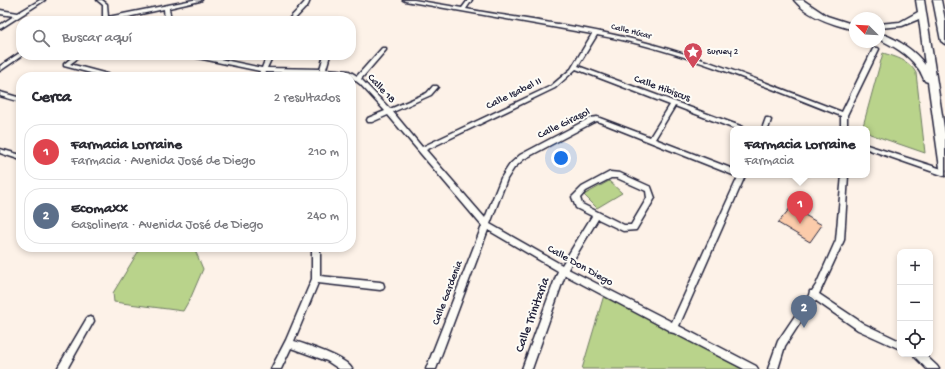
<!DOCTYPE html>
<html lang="es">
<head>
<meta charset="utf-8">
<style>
  body { margin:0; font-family:"Gochi Hand",sans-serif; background:#f2f2f3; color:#2b2b33 }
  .controls { position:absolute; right:12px; bottom:12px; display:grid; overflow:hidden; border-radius:8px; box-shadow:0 2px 6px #0003 }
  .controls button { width:36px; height:36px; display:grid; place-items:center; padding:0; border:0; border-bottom:1px solid #e1e1e2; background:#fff; color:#2b2b33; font:20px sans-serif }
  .compass { position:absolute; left:849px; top:12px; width:36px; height:36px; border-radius:50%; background:#fff; box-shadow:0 2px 6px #0003; rotate:294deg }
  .you { position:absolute; left:561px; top:158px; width:14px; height:14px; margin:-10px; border:3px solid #fff; border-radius:50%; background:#1a73e8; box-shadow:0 0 0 6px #1a73e833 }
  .badge { display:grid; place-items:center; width:26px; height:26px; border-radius:50%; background:#d1495b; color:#fff; font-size:13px; font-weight:700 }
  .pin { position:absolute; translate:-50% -33px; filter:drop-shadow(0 1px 2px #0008) }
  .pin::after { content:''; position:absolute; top:21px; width:14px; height:12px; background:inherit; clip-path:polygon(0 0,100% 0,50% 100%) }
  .popup { position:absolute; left:730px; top:126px; width:140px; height:52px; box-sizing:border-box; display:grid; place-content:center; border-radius:8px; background:#fff; filter:drop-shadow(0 1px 3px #0005); font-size:13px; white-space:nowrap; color:#7c7c81 }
  .popup b { font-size:15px; color:#2b2b33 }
  .popup::after { content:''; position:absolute; left:50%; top:100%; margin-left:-8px; border:8px solid transparent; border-top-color:#fff }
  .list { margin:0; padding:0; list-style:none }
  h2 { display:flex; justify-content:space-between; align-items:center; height:52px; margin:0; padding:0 16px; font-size:17px }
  h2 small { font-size:13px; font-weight:400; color:#7c7c81 }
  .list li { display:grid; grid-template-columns:26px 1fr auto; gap:12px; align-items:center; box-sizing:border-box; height:56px; margin:0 8px 8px; padding:0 8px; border:1px solid #e1e1e2; border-radius:16px }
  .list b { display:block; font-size:15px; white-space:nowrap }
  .list p { margin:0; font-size:13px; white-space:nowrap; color:#7c7c81 }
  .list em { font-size:13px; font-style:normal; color:#7c7c81 }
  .icon { flex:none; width:22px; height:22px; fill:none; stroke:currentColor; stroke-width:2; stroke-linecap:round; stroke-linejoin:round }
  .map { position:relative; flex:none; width:945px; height:369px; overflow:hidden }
  .search { position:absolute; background:#fff; box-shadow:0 2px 6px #0003; left:16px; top:16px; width:340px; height:44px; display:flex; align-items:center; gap:10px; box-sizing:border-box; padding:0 14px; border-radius:16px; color:#7c7c81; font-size:15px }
  .panel { position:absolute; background:#fff; box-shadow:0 2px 6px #0003; left:16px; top:72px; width:340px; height:180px; border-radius:16px }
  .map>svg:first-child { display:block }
</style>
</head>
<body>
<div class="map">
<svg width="945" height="369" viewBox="0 0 945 369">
  <rect width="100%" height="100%" fill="#fdf2e8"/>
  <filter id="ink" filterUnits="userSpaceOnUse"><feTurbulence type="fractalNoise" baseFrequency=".025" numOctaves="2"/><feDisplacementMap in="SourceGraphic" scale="8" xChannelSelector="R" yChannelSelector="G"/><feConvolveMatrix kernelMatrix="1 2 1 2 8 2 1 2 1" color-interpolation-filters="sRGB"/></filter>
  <g filter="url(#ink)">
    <path fill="#b9d38b" stroke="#6e7a63" d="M883 53C896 57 909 60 916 73L925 153 870 134 863 126Z
      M609 181 622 193 597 208 584 195Z
      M141 247H190L195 250 203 269 191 297 183 311 114 302 113 293Z
      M604 295 742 369H582Z"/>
    <path fill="#fbcbaa" stroke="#22223b" d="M791 207 822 225 810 242 778 223Z"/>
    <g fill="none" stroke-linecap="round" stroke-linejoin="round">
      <defs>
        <path id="minor" d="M40 0H45L0 29V25L14 16 0 14V10L18 13Z
          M97 0H102L107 4 108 17 193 0H202L200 1 169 8 171 21H165L164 9 109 21H95L103 18V5Z
          M306 0H310L308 5 293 21H287L304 3Z
          M403 0H414L462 8 468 0H472L466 9C528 20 591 27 651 44 716 62 779 88 842 112L873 49 874 48H878L879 49 847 115V129H841V116C763 86 679 49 597 35L578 66 743 127 744 129H735L675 106 655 139 733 169V175L597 121 594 122 524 159 514 168 507 179 490 224 562 265 592 216 576 208 572 197 582 187 610 172 620 173 651 187 655 198 636 230 623 231 598 219 568 269 672 322 738 177 737 175H745V176L679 326 756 366 758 369H744L674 333 670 332 669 330 565 275 532 369H522L558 271 488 230 436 369H426L482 226 388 115 372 122H368L367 120 368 118 385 111 360 84 348 75 325 73 324 77H318L319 73 266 72 264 77H258L260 71 193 57 190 55H201L262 68 267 55H273L267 68 320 69 324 55H330L326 69 349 71 357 76 382 48H386V50L361 79 390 109 427 93 433 86H437L438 87 431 95 393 112 422 147 551 86 571 69 592 34 405 1ZM576 69 670 105 650 137 597 117 590 118 520 155 510 164 501 178 485 218 426 150 555 88ZM611 178H617L646 191 647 198 631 225H624L582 204 580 198 586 191Z
          M21 52V55H23L0 71V66Z
          M75 55H82L70 64 115 76 116 77H106L64 66V64Z
          M0 92 21 98V102L0 96Z
          M766 118H768L771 120 768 129H762Z
          M867 145 945 170V176L867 149Z
          M0 149 21 155V160L0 153Z
          M842 175H848L844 240 819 294 864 324 900 341V349L858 330 815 300 785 346 778 369H768L778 341 809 295 810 291H812L816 285 836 240Z
          M312 247H320V276L380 282 383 283 384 286 383 289 380 290 318 283 294 341C307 345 346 357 352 369H339L327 361 291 348 281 369H271L286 340 312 279Z
          M90 317 93 318 94 321 67 369H57L87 318Z
          M914 354H924L937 366 939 369H927L915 357Z"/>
        <path id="highway" d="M794 0H803L827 16 855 25V30C834 25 808 17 794 0Z
          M916 0H924L945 134V172L941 171 940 168 928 82 925 81C922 76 921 71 917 67 908 54 893 46 879 39V33C896 38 916 51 925 65L919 19 902 26 879 28V24L900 22 918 12Z
          M933 0H941L945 20V44L941 41Z"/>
      </defs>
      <use href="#minor" stroke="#22223b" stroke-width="3"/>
      <use href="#highway" stroke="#22223b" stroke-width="3"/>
      <use href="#minor" fill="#fdfcf7" fill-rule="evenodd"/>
      <use href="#highway" fill="#fdfcf7" fill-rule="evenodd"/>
    </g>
  </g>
  <defs>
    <symbol id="sight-pin" viewBox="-11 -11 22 30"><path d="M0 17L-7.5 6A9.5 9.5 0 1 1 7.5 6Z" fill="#d1495b" stroke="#fdfcf7"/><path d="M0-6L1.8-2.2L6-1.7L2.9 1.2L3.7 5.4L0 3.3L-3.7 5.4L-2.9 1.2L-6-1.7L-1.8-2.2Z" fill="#fff"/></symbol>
  </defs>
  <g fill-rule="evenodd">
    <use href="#sight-pin" x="682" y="41" width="22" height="30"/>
  </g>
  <g text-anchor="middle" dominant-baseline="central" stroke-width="4" stroke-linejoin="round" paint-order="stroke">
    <g font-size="9" fill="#22223b" stroke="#fdfcf7">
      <text transform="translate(631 32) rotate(14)">Calle Húcar</text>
    </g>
    <g font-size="9" fill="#22223b" stroke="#fdfcf7" text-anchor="start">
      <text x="707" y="52">Survey 2</text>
    </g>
    <g font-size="11" fill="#22223b" stroke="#fdfcf7">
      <text transform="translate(381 89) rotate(47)">Calle 18</text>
      <text transform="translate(662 89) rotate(20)">Calle Hibiscus</text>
      <text transform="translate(514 94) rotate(-26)">Calle Isabel II</text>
      <text transform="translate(564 124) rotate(-26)">Calle Girasol</text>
      <text transform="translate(580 266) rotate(29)">Calle Don Diego</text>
      <text transform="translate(448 293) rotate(-69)">Calle Gardenia</text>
    </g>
    <g font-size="13" fill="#22223b" stroke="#fdfcf7">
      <text transform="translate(533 315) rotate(-70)">Calle Trinitaria</text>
    </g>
  </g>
</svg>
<div class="controls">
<button>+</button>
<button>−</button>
<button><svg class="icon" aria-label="locate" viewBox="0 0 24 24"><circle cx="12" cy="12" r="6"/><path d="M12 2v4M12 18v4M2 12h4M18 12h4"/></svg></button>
</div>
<svg class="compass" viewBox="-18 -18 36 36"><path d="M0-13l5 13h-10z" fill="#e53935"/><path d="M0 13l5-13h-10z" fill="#7c7c81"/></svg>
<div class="you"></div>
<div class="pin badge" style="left:800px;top:224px;background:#e0444e">1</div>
<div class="popup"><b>Farmacia Lorraine</b>Farmacia</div>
<div class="pin badge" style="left:804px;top:328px;background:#5c6f8a">2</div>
<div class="search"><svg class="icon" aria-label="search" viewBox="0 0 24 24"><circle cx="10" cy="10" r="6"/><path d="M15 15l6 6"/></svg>Buscar aquí</div>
<section class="panel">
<h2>Cerca<small>2 resultados</small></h2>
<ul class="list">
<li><span class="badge" style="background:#e0444e">1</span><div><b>Farmacia Lorraine</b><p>Farmacia · Avenida José de Diego</p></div><em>210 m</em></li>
<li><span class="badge" style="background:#5c6f8a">2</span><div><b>Ecomaxx</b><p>Gasolinera · Avenida José de Diego</p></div><em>240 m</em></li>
</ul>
</section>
</div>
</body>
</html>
